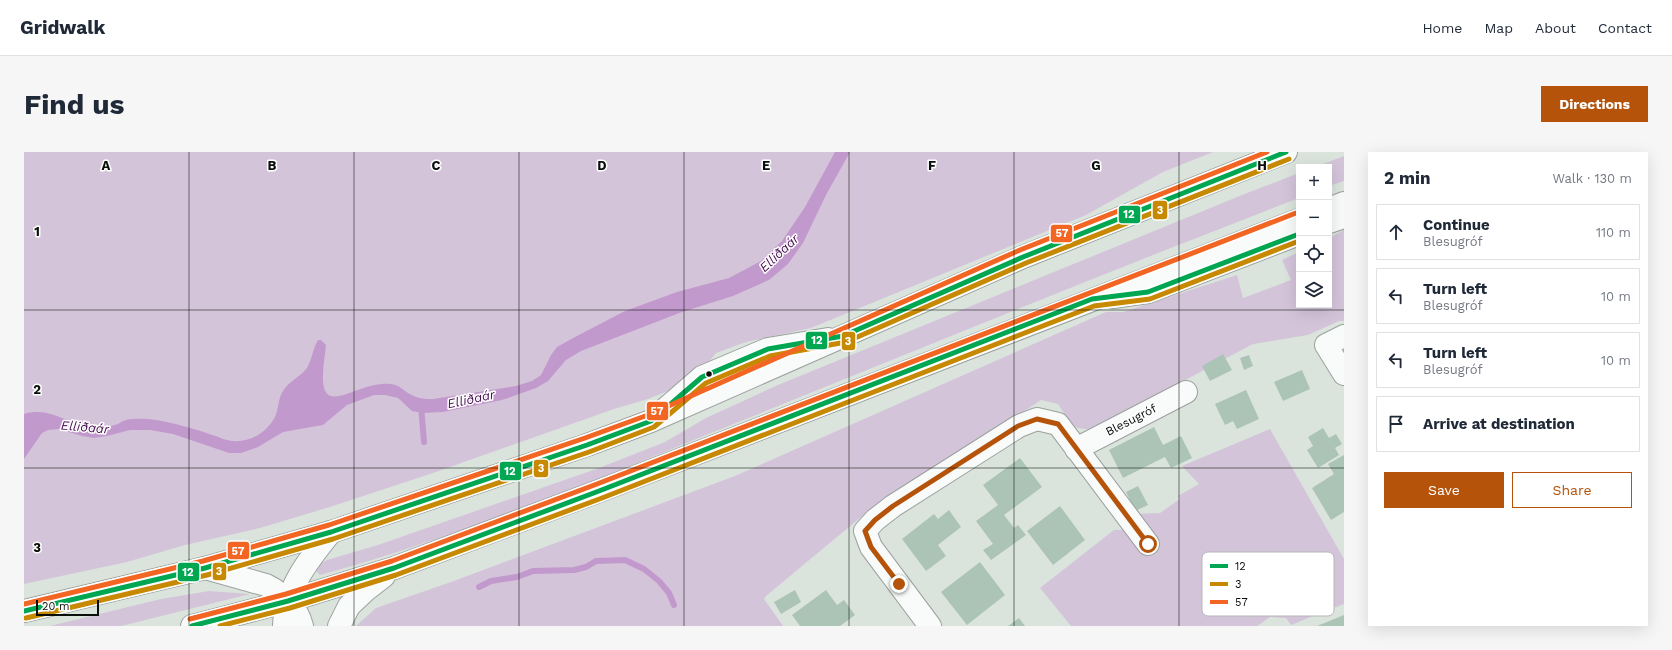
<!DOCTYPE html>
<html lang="en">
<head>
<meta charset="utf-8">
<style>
  body { margin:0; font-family:"Work Sans",sans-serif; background:#f6f6f7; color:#1f2937 }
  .controls { position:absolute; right:12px; top:12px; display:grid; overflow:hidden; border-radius:0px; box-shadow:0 4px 16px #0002 }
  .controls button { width:36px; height:36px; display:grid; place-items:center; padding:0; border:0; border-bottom:1px solid #e0e1e3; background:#fff; color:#1f2937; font:20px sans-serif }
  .scale { position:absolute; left:12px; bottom:10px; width:63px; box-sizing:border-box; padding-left:4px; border:2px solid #090e0a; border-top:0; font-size:11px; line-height:14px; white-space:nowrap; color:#090e0a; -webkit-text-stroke:3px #fff; paint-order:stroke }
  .stop { position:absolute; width:12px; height:12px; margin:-9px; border:3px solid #b45309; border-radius:50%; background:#fff }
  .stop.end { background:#b45309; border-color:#fff; box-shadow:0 1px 4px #0008 }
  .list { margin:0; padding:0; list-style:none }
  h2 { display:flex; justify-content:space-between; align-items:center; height:52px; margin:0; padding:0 16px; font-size:17px }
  h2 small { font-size:13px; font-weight:400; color:#747a83 }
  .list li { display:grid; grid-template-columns:26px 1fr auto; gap:12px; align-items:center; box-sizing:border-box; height:56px; margin:0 8px 8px; padding:0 8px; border:1px solid #e0e1e3; border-radius:0px }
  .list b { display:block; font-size:15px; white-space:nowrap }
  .list p { margin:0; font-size:13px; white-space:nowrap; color:#747a83 }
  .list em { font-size:13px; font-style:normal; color:#747a83 }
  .actions { display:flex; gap:8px; padding:12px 16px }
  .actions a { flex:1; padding:9px 0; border:1px solid #b45309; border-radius:0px; text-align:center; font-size:14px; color:#b45309 }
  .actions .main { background:#b45309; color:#fff }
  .icon { flex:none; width:22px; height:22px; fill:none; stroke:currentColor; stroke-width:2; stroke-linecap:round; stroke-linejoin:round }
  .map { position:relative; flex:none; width:1320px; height:474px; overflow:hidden; border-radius:0px }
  header { display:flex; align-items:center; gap:24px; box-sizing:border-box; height:56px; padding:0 20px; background:#fff; border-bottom:1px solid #e0e1e3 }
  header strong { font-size:19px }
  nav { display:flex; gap:22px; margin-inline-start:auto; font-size:14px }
  .intro { display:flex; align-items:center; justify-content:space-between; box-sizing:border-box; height:96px; padding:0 24px }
  h1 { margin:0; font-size:28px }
  .button { padding:10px 18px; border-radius:0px; background:#b45309; color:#fff; font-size:14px; font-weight:700 }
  main { display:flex; gap:24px; padding:0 24px }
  aside { flex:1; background:#fff; border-radius:0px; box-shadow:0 4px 16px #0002 }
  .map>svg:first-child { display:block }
</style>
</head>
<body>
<header>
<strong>Gridwalk</strong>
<nav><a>Home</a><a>Map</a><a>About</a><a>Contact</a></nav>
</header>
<div class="intro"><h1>Find us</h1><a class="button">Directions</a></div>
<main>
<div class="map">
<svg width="1320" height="474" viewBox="0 0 1320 474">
  <rect width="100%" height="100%" fill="#dae4dd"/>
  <path fill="#d4c4da" d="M0 0H1189L1139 20 1062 63 787 176 722 190 692 201 678 219 654 235 624 247 590 257 409 321 309 354 236 376 161 393 103 410 0 432Z
    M1320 4V29L1305 34V15H1291Z
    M1275 21V46C1088 118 902 194 717 269 578 325 440 384 296 423L293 420V414L303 408 354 393 575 316 641 290 682 266 754 233 1223 41Z
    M1320 78V169H1315L1284 183 1229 192 1071 276C1047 280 1046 270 1034 252L1017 248 865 350 837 365 742 444 740 447 759 474H332L352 456 427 430 711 324 1082 160H1099L1213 123 1219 146 1267 128 1258 108 1275 100V153H1305V86Z
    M1246 277 1320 407V452L1296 461 1267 473 1262 466 1246 465 1233 474H1047L1016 436 1090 378H1097L1109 362 1136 361 1156 347 1154 344 1175 332 1158 314Z
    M185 439 226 442 97 474H26L137 447Z"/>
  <path fill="#c299cc" d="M811 0H826L802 43 779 91 764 112 745 128 709 144 658 160 557 199 542 208 524 229 512 236 478 248 419 260 399 261 388 259 374 246 361 243H350L323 253 299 273 259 280 234 295 217 301H205L149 282 126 278H106L83 284 70 286 58 284 35 277 24 278 18 281 0 307V262C27 254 41 272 67 275 75 275 83 276 91 273 95 272 98 269 102 268 112 266 123 267 132 268 150 271 172 277 188 283 193 284 198 287 203 288 222 293 242 282 251 265 255 256 254 246 259 239 265 229 276 225 283 216 288 207 289 196 294 188H297L302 193C301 203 299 213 299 223 298 254 316 244 334 238 344 234 357 231 367 232 377 233 380 240 388 243 395 247 401 247 409 247L492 234 508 229 517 223 527 203 533 195 551 185 601 159 653 140 705 126 737 109 758 89 781 55Z"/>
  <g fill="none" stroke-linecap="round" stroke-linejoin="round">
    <path stroke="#c299cc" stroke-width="6" d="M397 254 400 290
      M455 435 467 429 493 425 509 419 550 418 562 415 572 409 601 408 620 417 635 429 645 441 650 453"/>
  </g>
  <path fill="#acc4b6" d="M1199 202 1208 218 1186 229 1178 214Z
    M1225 203 1229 214 1220 218 1216 206Z
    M1278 218 1286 237 1259 249 1250 230Z
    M1222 238 1235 267 1213 277 1209 269 1201 273 1191 252Z
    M1130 275 1139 293 1157 284 1168 306 1147 316 1141 305 1099 326 1085 298Z
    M1299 276 1305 286 1312 282 1318 292 1311 296 1315 303 1294 316 1283 298 1289 294 1284 285Z
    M1320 303V360L1307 368 1288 336 1310 322 1304 312Z
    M996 306 1018 335 980 363 990 376 994 373 1002 383 967 408 959 398 969 392 952 369 974 353 959 333Z
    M1114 334 1124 353 1111 359 1102 340Z
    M1036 354 1061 388 1029 413 1003 379Z
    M925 358 937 375 914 393 922 404 902 419 878 387 910 362 914 367Z
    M956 410 981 443 943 473 917 440Z
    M771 438 777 450 757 462 750 450Z
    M802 438 813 453 820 448 831 463 816 474H776L768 463Z
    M1320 463V474H1293Z
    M995 466 1001 474H984Z"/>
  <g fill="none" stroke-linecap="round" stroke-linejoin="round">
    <defs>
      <path id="minor" d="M1305 70 1320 65
        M1089 145 1124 140 1275 82
        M1320 184 1302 193 1320 222
        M633 264 678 225 744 197 804 187
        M1052 297 1162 240
        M906 474 847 395 841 379 851 368 869 354 995 274 1013 267 1034 272 1124 392"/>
      <path id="major" d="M181 416 242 433C260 442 273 455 278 474
        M260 474C261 437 285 407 307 380"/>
      <path id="highway" d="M1305 57 1320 51
        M0 459 181 416 307 380 563 293 627 269 999 105 1262 0
        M168 474 264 449 370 416 575 339 1275 68
        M315 474 325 454 342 438 360 424"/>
    </defs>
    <use href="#minor" stroke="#9ba19d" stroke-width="24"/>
    <use href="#major" stroke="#9ba19d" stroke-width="24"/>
    <use href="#highway" stroke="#9ba19d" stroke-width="24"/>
    <use href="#minor" stroke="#f9fbfa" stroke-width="22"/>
    <use href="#major" stroke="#f9fbfa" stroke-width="22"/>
    <use href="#highway" stroke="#f9fbfa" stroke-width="22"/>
    <defs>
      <path id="bus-1" d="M0 459 181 416 307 380 563 293 627 269 678 225 744 197 819 184 999 105 1262 0
        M168 474 264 449 370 416 575 339 1068 147 1124 140 1275 82"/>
      <path id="bus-2" d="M2 466 183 423 309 387 565 300 630 275 682 231 746 204 822 190 1002 111 1265 7
        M196 474 266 456 372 423 578 346 1070 154 1126 147 1275 89"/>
      <path id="bus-3" d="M0 452 179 409 305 373 561 286 624 263 996 98 1243 0
        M166 467 262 442 368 409 573 332 1272 61"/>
    </defs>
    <use href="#bus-1" stroke="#fff" stroke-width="8"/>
    <use href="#bus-2" stroke="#fff" stroke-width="8"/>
    <use href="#bus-3" stroke="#fff" stroke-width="8"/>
    <use href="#bus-1" stroke="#00a651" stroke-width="5"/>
    <use href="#bus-2" stroke="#c78802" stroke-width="5"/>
    <use href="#bus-3" stroke="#f26522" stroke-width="5"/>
  </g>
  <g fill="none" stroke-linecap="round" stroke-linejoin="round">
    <path stroke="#b45309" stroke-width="5" d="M875 432 847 395 841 379 851 368 869 354 994 274 1013 267 1034 272 1124 392"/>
  </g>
  <path fill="none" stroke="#090e0a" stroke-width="1" stroke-opacity="0.55" d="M165 0V474M330 0V474M495 0V474M660 0V474M825 0V474M990 0V474M1155 0V474M0 158H1320M0 316H1320"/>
  <circle fill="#090e0a" stroke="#fff" stroke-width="1.5" cx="685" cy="222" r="3.5"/>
  <g text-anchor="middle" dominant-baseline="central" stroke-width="3" stroke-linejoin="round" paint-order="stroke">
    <g font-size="12" fill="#090e0a" stroke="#fff">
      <text transform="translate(1107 268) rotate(-27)">Blesugróf</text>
    </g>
    <g font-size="13" font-style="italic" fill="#480c53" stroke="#fff">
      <text transform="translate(755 101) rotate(-43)">Elliðaár</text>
      <text transform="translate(447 247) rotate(-12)">Elliðaár</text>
      <text transform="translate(61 275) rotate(5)">Elliðaár</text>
    </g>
  </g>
  <rect x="1178" y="400" width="132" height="64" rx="6" fill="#fff" stroke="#b5b7b6" stroke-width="1"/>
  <rect x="1186" y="412" width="18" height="4" fill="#00a651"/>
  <rect x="1186" y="430" width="18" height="4" fill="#c78802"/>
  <rect x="1186" y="448" width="18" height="4" fill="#f26522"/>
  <g font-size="11" fill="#090e0a">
    <text x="1211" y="418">12</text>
    <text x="1211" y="436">3</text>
    <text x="1211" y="454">57</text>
  </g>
  <g font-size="13" text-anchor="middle" font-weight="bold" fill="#090e0a" stroke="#fff" stroke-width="3" stroke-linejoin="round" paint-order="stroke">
    <text x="82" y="18">A</text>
    <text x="248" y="18">B</text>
    <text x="412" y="18">C</text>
    <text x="578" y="18">D</text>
    <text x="742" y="18">E</text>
    <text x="908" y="18">F</text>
    <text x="1072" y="18">G</text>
    <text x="1238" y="18">H</text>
    <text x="13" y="84">1</text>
    <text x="13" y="242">2</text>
    <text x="13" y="400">3</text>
  </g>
  <g stroke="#fff" stroke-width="1.5">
    <rect x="1128" y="48" width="16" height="20" rx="4" fill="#c78802"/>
    <rect x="1094" y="53" width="23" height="19" rx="4" fill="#00a651"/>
    <rect x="1026" y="72" width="23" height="19" rx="4" fill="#f26522"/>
    <rect x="781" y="179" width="23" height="19" rx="4" fill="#00a651"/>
    <rect x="817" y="179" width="15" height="20" rx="4" fill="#c78802"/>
    <rect x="622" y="249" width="23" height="20" rx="4" fill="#f26522"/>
    <rect x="509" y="307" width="16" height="19" rx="4" fill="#c78802"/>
    <rect x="475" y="309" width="23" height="20" rx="4" fill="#00a651"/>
    <rect x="203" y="389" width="23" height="19" rx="4" fill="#f26522"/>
    <rect x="188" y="410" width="15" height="19" rx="4" fill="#c78802"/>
    <rect x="153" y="410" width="23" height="20" rx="4" fill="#00a651"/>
  </g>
  <g font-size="11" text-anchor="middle" font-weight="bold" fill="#fff">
    <text x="1136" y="62">3</text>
    <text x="1105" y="66">12</text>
    <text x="1038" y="85">57</text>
    <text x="793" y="192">12</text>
    <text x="824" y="193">3</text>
    <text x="633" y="263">57</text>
    <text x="517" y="320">3</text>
    <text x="486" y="323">12</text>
    <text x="214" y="403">57</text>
    <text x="195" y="423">3</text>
    <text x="164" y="424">12</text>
  </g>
</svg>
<div class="controls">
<button>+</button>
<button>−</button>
<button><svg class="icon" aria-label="locate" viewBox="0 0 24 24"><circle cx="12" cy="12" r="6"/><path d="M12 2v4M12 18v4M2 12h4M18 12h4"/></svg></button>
<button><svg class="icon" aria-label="layers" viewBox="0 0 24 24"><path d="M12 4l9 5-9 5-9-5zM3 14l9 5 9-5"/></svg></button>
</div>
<div class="scale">20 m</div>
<div class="stop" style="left:1124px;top:392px"></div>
<div class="stop end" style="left:875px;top:432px"></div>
</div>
<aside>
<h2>2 min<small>Walk · 130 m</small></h2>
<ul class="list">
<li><svg class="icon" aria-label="ahead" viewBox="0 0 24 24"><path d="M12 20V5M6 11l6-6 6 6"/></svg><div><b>Continue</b><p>Blesugróf</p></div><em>110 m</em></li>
<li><svg class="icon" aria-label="left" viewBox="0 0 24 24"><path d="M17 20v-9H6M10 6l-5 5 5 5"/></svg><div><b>Turn left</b><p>Blesugróf</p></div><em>10 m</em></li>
<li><svg class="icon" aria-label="left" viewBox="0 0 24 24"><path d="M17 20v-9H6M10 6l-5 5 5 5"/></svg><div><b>Turn left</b><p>Blesugróf</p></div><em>10 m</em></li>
<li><svg class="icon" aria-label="arrive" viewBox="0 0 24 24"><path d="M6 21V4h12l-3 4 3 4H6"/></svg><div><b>Arrive at destination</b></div></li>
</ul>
<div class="actions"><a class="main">Save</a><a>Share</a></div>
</aside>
</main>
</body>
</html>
